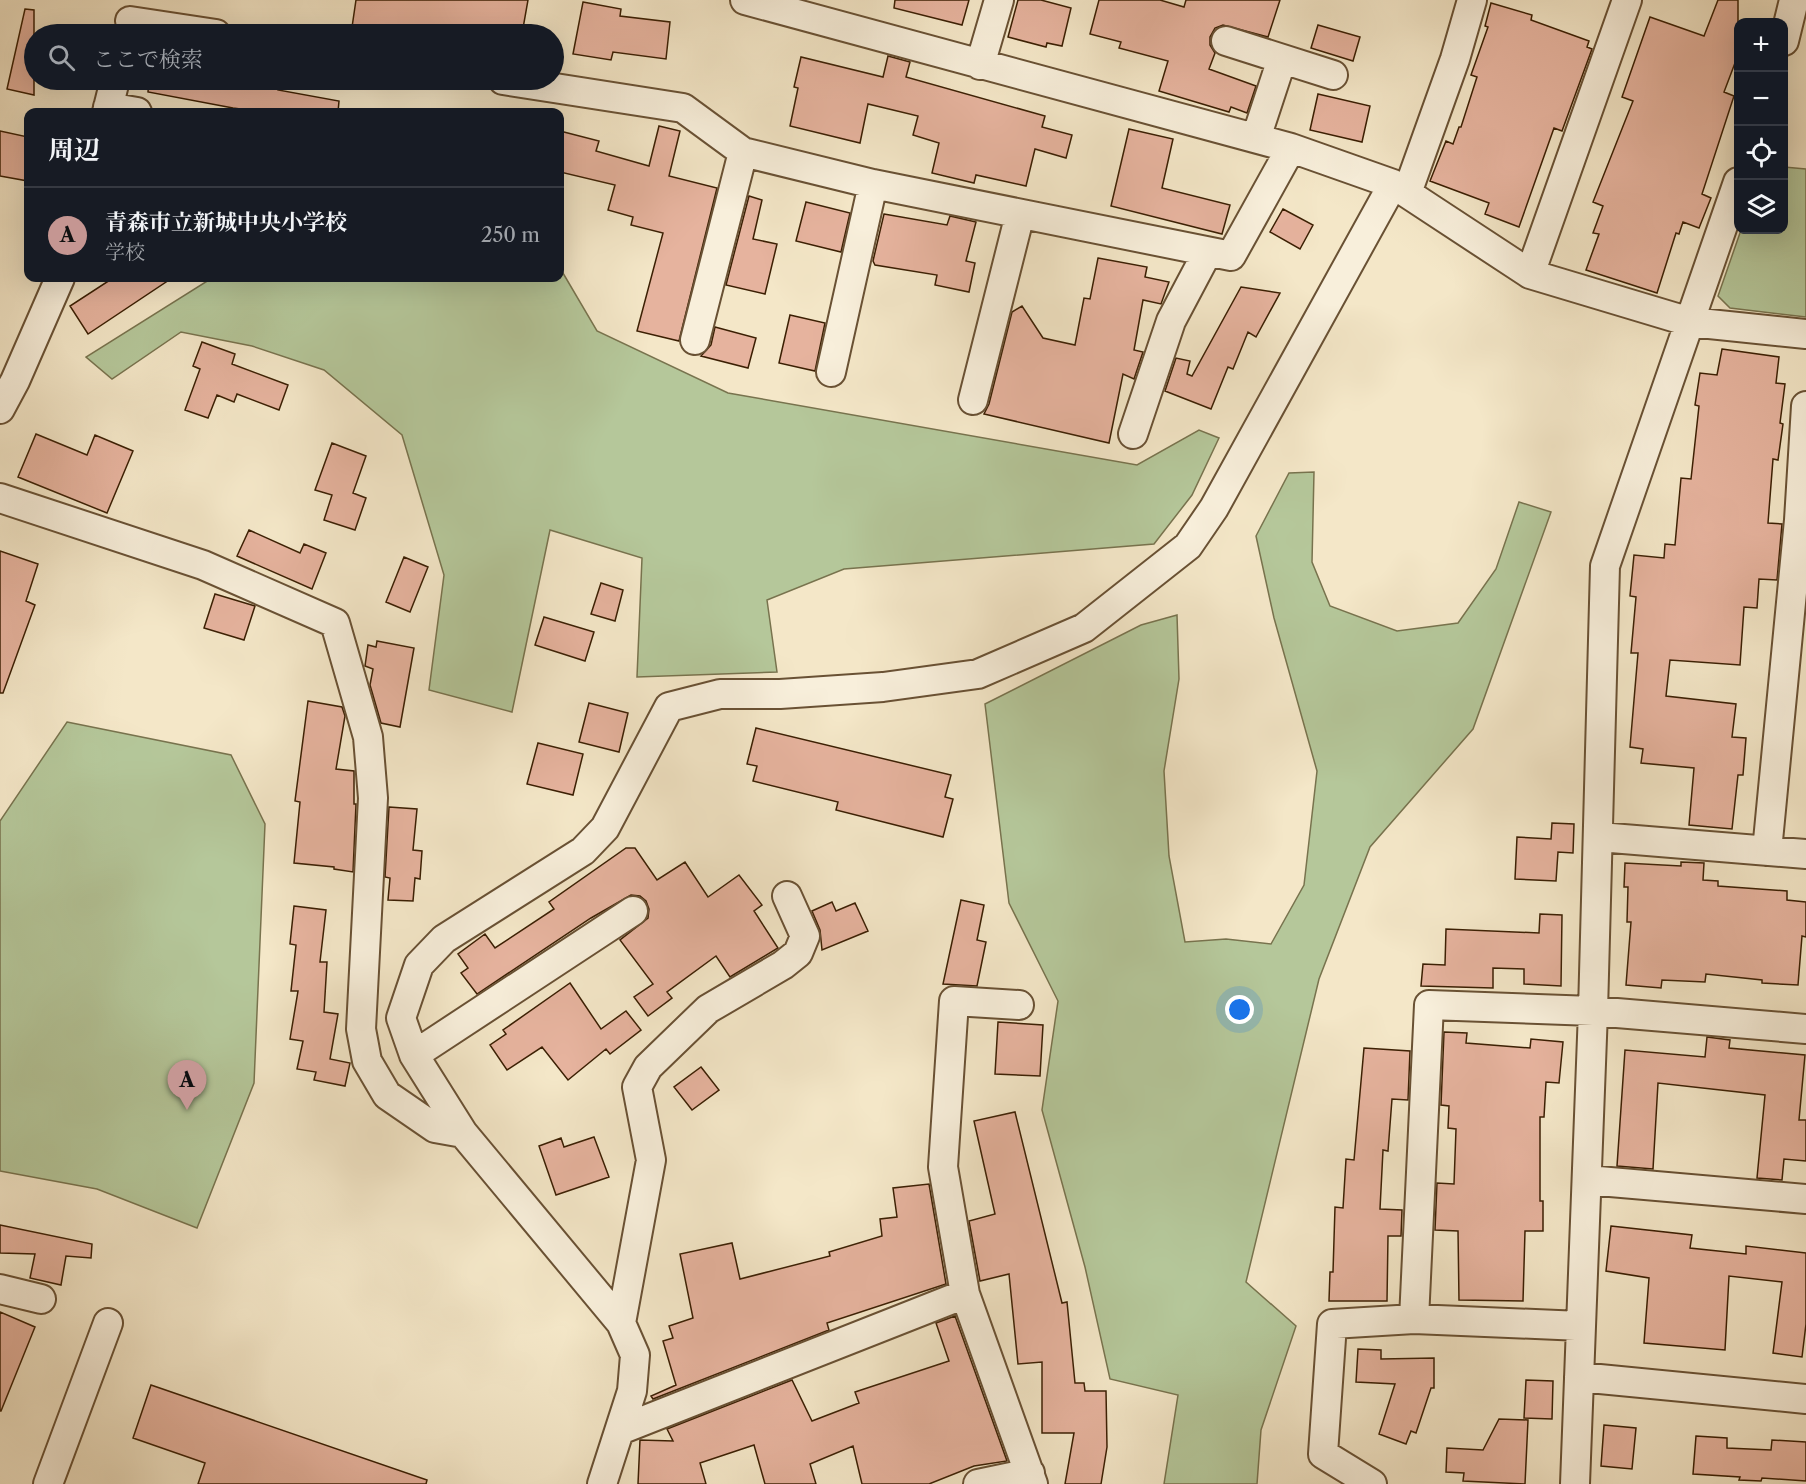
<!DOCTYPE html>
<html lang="ja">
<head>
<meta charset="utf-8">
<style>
  body { margin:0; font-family:"Libre Caslon Text","Noto Serif JP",serif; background:#20242c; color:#f1f3f6 }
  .controls { position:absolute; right:18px; top:18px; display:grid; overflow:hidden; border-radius:12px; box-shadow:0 6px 24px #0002 }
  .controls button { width:54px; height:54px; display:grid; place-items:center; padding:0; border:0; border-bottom:2px solid #363941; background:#171b24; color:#f1f3f6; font:30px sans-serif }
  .you { position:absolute; left:1240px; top:1010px; width:21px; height:21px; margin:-15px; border:4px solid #fff; border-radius:50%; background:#1a73e8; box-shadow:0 0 0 9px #1a73e833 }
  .badge { display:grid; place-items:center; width:39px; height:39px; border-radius:50%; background:#c59692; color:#111; font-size:20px; font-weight:700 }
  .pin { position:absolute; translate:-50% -50px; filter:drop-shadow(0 2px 3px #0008) }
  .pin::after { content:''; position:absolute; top:32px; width:21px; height:18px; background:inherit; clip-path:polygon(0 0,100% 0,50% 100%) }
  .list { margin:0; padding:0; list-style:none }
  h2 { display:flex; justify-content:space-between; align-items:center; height:78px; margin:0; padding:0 24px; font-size:26px }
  h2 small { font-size:20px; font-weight:400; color:#9ea1a6 }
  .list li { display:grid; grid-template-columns:39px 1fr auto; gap:18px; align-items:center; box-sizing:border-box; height:96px; padding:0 24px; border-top:2px solid #363941 }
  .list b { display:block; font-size:22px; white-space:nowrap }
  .list p { margin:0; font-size:20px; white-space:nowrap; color:#9ea1a6 }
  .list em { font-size:20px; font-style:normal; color:#9ea1a6 }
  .icon { flex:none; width:33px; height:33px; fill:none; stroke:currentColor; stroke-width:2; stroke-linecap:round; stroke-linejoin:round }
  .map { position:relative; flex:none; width:1806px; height:1484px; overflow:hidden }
  .search { position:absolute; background:#171b24; box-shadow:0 6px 24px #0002; left:24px; top:24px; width:540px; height:66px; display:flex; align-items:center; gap:15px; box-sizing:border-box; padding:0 21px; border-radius:33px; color:#9ea1a6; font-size:22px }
  .panel { position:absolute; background:#171b24; box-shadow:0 6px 24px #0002; left:24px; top:108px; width:540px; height:174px; border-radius:12px }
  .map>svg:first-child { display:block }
</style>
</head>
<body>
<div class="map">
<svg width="1806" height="1484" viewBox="0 0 1806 1484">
  <rect width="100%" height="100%" fill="#f4e7c8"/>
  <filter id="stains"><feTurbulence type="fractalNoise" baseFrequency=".00333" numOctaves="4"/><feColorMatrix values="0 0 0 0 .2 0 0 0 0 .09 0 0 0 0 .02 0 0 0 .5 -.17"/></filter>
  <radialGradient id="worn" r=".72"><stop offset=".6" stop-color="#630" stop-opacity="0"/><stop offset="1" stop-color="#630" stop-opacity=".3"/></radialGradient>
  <path fill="#b5c79a" stroke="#78734e" stroke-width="1.5" d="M1784 167 1806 169V317L1730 308 1718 296 1741 230H1784Z
    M560 268 597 331 728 393 1137 465 1199 430 1219 438 1192 495 1154 544 844 569 767 600 777 672 637 677 642 558 550 530 512 712 429 690 444 575 402 435 324 370 252 346 181 332 112 379 86 357 212 278H560Z
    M1314 472 1312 562 1330 606 1397 631 1458 623 1496 569 1519 502 1551 512 1473 729 1370 847 1319 979 1246 1282 1296 1326 1261 1430 1257 1484H1164L1178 1395 1110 1379 1085 1267 1042 1110 1058 1001 1009 903 985 704 1141 625 1177 615 1179 679 1164 771 1169 856 1185 942 1226 939 1271 944 1304 885 1317 771 1274 618 1256 536 1289 473Z
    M67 722 231 755 265 824 254 1083 197 1228 97 1189 0 1171V821Z"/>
  <path fill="#e6b39e" stroke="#3b1f03" stroke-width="1.5" d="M356 0H528L522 34H351Z
    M895 0H969L962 25 894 8Z
    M1018 0H1041L1071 8 1062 46 1047 43 1046 47 1008 37Z
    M1099 0H1160L1184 7 1186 0H1280L1268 37 1223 25 1215 28 1210 37V45L1215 53 1209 69 1256 86 1247 113 1231 107 1229 112 1159 91 1168 61 1119 48 1121 42 1090 34Z
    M1718 0H1738V55L1724 92 1734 96 1702 194 1711 198 1699 228 1683 222 1679 234 1676 233 1657 293 1586 270 1599 234 1593 233 1603 206 1593 202 1633 101 1622 97 1650 17 1704 36Z
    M583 2 621 9 620 16 670 22 666 59 613 52 611 60 573 54Z
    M1491 3 1532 15 1531 20 1589 41 1587 47 1592 49 1562 131 1554 128 1519 227 1485 214 1489 203 1430 181 1446 141 1453 144 1459 127H1461L1477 77 1471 75 1488 27 1485 26Z
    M25 9 34 10V95L7 89Z
    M1318 25 1360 37 1353 61 1311 48Z
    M888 56 910 62 906 77 1045 116 1042 127 1072 135 1066 158 1035 149 1026 186 976 175 974 183 932 173 939 143 913 135 918 116 868 104 860 143 790 126 798 88 794 87 801 57 883 77Z
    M149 80H280L278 90 339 101 338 112H263L233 108 148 92Z
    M1318 94 1370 106 1362 142 1310 130Z
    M659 126 680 131 669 176 717 188 679 341 637 331 663 233 631 225 633 217 608 210 615 185 560 172V131L599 141 596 151 649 166Z
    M1129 129 1173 139 1162 188 1230 205 1222 234 1111 206Z
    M0 131 28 137V181L0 176Z
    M749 196 762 200 753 239 777 244 765 294 726 285Z
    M806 202 850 213 841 252 796 241Z
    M1283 209 1313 225 1300 249 1270 232Z
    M884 214 947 225 950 216 976 222 966 261 975 263 969 292 935 285 937 275 875 265 873 261Z
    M1098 258 1147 267 1145 277 1169 282 1161 304 1143 300 1134 350 1143 352 1134 379 1123 374 1109 443 984 414 989 404 1012 312 1022 306 1043 338 1075 345 1084 298 1090 299Z
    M113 278H172L88 334 70 306Z
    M1241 287 1280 293 1256 337 1248 332 1233 369 1228 367 1211 409 1165 391 1176 358 1190 361 1187 374 1192 376Z
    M790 315 825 323 815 371 779 363Z
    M715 327 756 338 748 368 701 356 711 345Z
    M202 342 235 354 232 364 288 385 279 410 237 394 234 402 217 395 208 418 185 410 200 369 193 366Z
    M1722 349 1779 357 1776 383 1785 384 1780 423 1783 424 1778 460 1773 459 1768 523 1782 524 1777 580 1759 579 1757 608 1744 607 1740 665 1670 660 1666 696 1736 704 1732 737 1746 738 1743 775H1738L1732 829 1689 825 1694 768 1641 763 1643 749 1630 747 1638 653H1631L1636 597 1630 596 1634 555 1664 558 1665 544 1675 545 1681 478 1691 479 1699 406 1695 405 1700 373 1717 375Z
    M36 434 87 455 95 435 133 451 107 513 18 477Z
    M332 443 366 456 353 493 366 498 355 530 324 520 332 495 315 490Z
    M249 530 300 553 304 544 326 553 312 589 237 556Z
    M0 551 38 564 26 601 35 605 3 693H0Z
    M404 557 428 567 410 612 386 602Z
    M601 583 623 590 615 621 591 614Z
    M215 594 255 606 244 640 204 628Z
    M544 617 594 632 585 661 535 645Z
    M377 641 414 648 400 727 381 723 370 685 373 669 365 666 368 645 376 647Z
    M308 701 342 707 345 716 336 769 354 771V804H356L353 872 334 869V867L294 863 300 802 295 801Z
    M589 703 628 713 619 752 579 742Z
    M756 728 951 775 945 797 953 799 943 837 836 810 838 802 753 781 757 766 747 764Z
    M538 743 583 754 573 795 527 784Z
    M389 807 417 809 413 850 422 851 420 879 415 878 413 901 388 900 390 878 385 877Z
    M1552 823 1574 824 1573 853 1558 852 1556 881 1515 879 1517 837 1551 839Z
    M626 848H635L657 880 685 862 708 897 739 875 762 905 754 911 778 948 730 977 716 956 667 992 672 998 648 1016 634 997 653 984 620 940 648 918 649 909 646 901 640 896 631 895 591 918 477 994 461 973 468 968 458 954 485 934 495 948 554 909 549 902Z
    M1681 862 1704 863 1703 880 1718 881V886L1787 891V900L1806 902V937L1802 936 1798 985 1762 983V980L1706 974 1705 982 1662 980 1661 988 1626 985 1631 922H1627L1628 887H1624L1625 863 1681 866Z
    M961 900 984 905 977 940 986 942 977 986 943 984Z
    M832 902 836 911 855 903 868 931 822 950 820 930 812 911Z
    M294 906 326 910 320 962H327L324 1012 338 1014 330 1059 350 1063 345 1086 314 1080 316 1072 297 1069 303 1041 290 1039 298 991H291L296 945 290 944Z
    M1540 914 1562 915 1561 986 1524 984V969L1493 968V988L1421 986 1423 964 1445 965 1446 929 1539 933Z
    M570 983 601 1029 626 1011 641 1030 610 1054 606 1049 568 1080 542 1047 507 1070 490 1045 506 1034 503 1030Z
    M998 1022 1043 1025 1040 1076 995 1074Z
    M1444 1032 1467 1033 1466 1043 1530 1048 1531 1039 1563 1042 1559 1083 1546 1082 1544 1117H1540V1201H1543V1231H1525L1523 1301 1459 1300 1458 1231 1435 1230 1437 1183 1454 1184 1456 1129 1448 1128 1449 1106 1441 1105Z
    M1707 1037 1730 1040 1729 1048 1805 1055 1799 1120H1806V1161L1784 1159 1782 1180 1757 1178 1765 1095 1658 1083 1653 1169 1617 1166 1625 1050 1705 1057Z
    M1364 1048 1410 1051 1408 1100 1392 1099 1388 1151 1383 1150 1380 1209 1402 1210 1401 1236H1388L1387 1301H1329L1330 1272H1333L1335 1207 1343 1208 1346 1159 1354 1160Z
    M701 1067 719 1090 692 1110 674 1087Z
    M1015 1112 1062 1303 1067 1302 1075 1383H1084L1085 1391H1106L1107 1447 1101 1484H1065L1074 1433H1042V1362L1018 1364 1009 1274 980 1281 969 1221 995 1214 974 1121Z
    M594 1137 609 1177 556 1195 539 1146 561 1138 564 1147Z
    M929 1184 946 1284 827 1323 829 1330 653 1399 651 1396 676 1385 663 1341 673 1338 669 1326 693 1318 680 1254 732 1243 740 1279 830 1256 829 1252 882 1236 880 1219 897 1217 893 1188Z
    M0 1225 92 1244 91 1258 66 1256 61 1285 30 1278 35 1254 0 1253Z
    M1611 1226 1692 1235 1690 1248 1746 1254V1246L1806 1253V1324L1802 1357 1773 1353 1782 1282 1729 1276 1725 1350 1644 1343 1649 1278 1606 1271Z
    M0 1312 35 1327 1 1411H0Z
    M955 1316 1007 1461 974 1466 929 1484H862L853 1446 810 1464 816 1484H765L754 1445 700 1463 706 1484H638L640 1440 673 1441 667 1429 792 1380 812 1421 859 1403 855 1392 949 1361 936 1323Z
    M1358 1349 1381 1350V1359L1434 1358V1388H1431L1416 1433 1411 1431 1406 1444 1379 1434 1395 1384 1356 1382Z
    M1526 1380 1553 1381 1552 1419 1524 1418Z
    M151 1385 427 1480 426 1484H198L205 1463 133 1438Z
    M1499 1419 1528 1420 1525 1484 1463 1481 1464 1473 1446 1472 1447 1448 1483 1450Z
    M1604 1425 1636 1428 1632 1469 1601 1466Z
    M1696 1436 1727 1438V1448L1771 1450 1772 1440 1806 1442V1481L1762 1478 1761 1481 1739 1480 1740 1477 1693 1474Z"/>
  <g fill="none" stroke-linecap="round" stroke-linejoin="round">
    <defs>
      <path id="minor" d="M745 0 1291 148 1393 184 1530 274 1690 322 1806 334
        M130 21 216 34
        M1226 41 1333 75
        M1784 41 1794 0
        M980 65 999 0
        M503 80 683 108 743 152 873 184 1231 256 1291 148
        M108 107 137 112
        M107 112 115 80
        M1256 138 1282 59
        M1407 193 1455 59 1472 0
        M1530 274 1627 0
        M695 340 743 152
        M831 372 873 184
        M973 400 1020 214
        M0 409 15 381 60 278
        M1133 434 1171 321 1207 253
        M0 498 203 565 335 623 368 737 373 798 361 1029 367 1061 387 1095 435 1128 463 1133
        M1599 837 1806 854
        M1767 851 1799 520 1806 406
        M414 1055 633 911
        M1587 1180 1806 1199
        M0 1289 41 1299
        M965 1294 943 1167 954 1001 1019 1005
        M1414 1319 1429 1005 1593 1011 1806 1029
        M621 1323 651 1160 637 1087 648 1067 708 1009 783 965 798 953 805 936 787 896
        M1579 1377 1806 1399
        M620 1430 965 1294 1033 1484
        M48 1484 108 1323
        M602 1484 632 1391 635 1355 621 1323 463 1133 414 1055 401 1018 419 965 444 939 583 851 605 828 669 707 720 694H780L883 687 978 674 1084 628 1188 546 1214 508 1393 184
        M978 1484 1030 1473
        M1372 1484 1323 1454 1332 1324 1414 1319 1581 1326
        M1575 1484 1593 1011 1605 566 1738 182"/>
    </defs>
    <use href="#minor" stroke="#695134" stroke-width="32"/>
    <use href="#minor" stroke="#f8efdb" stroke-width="28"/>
  </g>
  <rect width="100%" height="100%" filter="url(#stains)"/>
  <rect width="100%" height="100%" fill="url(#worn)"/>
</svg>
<div class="controls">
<button>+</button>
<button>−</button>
<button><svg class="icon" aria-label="locate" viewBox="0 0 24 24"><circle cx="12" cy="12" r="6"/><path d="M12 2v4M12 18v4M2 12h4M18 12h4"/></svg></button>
<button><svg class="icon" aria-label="layers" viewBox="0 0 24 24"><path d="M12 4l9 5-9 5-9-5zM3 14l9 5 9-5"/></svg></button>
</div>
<div class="you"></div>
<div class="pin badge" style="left:187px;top:1110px">A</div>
<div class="search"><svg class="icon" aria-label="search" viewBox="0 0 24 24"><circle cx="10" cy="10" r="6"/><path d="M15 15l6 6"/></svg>ここで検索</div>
<section class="panel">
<h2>周辺<small></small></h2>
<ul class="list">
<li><span class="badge">A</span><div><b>青森市立新城中央小学校</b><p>学校</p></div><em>250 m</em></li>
</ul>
</section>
</div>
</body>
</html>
